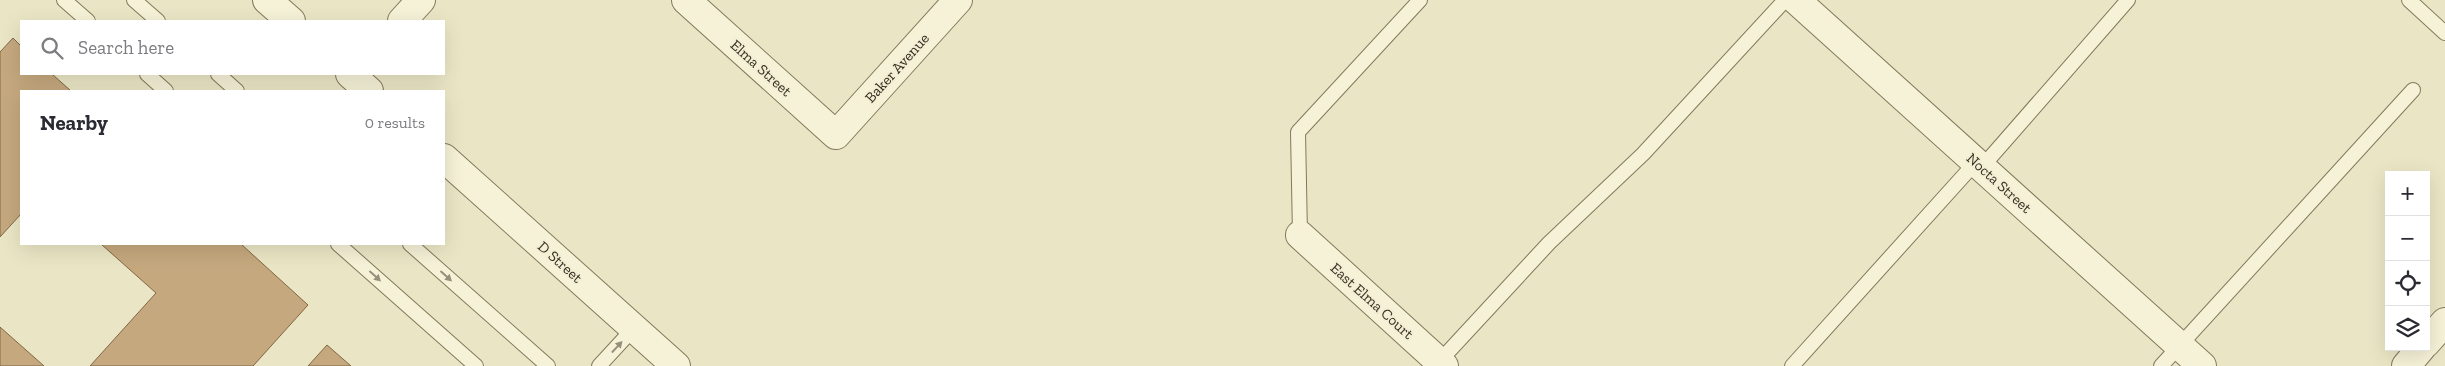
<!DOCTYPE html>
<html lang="en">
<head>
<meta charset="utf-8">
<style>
  body { margin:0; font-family:"Zilla Slab",serif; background:#f7f7f7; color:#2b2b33 }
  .controls { position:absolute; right:15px; bottom:15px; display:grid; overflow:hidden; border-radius:0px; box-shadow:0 5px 20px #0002 }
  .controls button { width:45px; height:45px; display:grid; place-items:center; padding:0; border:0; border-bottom:1px solid #e1e1e2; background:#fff; color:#2b2b33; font:25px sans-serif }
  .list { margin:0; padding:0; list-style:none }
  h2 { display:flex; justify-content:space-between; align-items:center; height:65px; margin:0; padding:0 20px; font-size:21px }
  h2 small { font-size:16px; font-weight:400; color:#7c7c81 }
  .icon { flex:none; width:28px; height:28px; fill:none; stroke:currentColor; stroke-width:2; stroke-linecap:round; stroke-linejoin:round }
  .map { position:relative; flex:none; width:2445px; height:366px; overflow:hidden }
  .search { position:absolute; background:#fff; box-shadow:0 5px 20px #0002; left:20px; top:20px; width:425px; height:55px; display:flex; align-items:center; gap:12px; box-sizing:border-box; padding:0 18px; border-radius:0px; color:#7c7c81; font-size:19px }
  .panel { position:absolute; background:#fff; box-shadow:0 5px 20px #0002; left:20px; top:90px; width:425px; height:155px; border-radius:0px }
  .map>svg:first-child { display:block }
</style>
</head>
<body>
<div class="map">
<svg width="2445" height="366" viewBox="0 0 2445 366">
  <rect width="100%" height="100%" fill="#eae6c5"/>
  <path fill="#c5a87e" stroke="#816744" d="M13 38 21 46V74H52L71 91H21V214L0 237V52Z
    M101 244H241L308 305 253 366H90L156 293Z
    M0 327 44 366H0Z
    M327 345 351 366H308Z"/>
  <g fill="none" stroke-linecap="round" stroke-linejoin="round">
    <defs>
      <path id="service" d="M64 0 88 21
        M134 0 158 21
        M2409 0 2445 33
        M147 74 166 91
        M218 74 237 91
        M1982 167 2128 0
        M1300 235 1298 132 1420 0
        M338 244 476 366
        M410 244 548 366
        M1437 364 1549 243 1643 154 1785 0
        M599 366 634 328
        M1792 366 1976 162
        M2161 366 2413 90"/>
      <path id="minor" d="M686 0 836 135 958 0
        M1796 0 2202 366
        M402 21 421 0
        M1300 235 1444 366
        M2426 343 2445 322
        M2406 366 2422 347"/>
      <path id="tertiary" d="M267 0 291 21
        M350 74 369 91
        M444 158 676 366"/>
    </defs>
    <use href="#service" stroke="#84785c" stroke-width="16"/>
    <use href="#minor" stroke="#84785c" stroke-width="30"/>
    <use href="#tertiary" stroke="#84785c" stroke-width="30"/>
    <use href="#service" stroke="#f6f2d7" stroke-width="14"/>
    <use href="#minor" stroke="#f6f2d7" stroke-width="28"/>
    <use href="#tertiary" stroke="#f6f2d7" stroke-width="28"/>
  </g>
  <defs><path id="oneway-solid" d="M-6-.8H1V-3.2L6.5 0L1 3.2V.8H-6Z" transform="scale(1.25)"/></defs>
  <g fill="#96907b">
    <use href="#oneway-solid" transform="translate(375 276) rotate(42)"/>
    <use href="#oneway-solid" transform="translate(446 276) rotate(42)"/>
    <use href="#oneway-solid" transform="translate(617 347) rotate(-47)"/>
  </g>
  <g text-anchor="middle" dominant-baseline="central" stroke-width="4" stroke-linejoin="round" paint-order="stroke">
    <g font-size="15" fill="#352d1f" stroke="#f2efd4">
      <text transform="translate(761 68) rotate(42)">Elma Street</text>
      <text transform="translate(897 68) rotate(-48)">Baker Avenue</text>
      <text transform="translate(1999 183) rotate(42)">Nocta Street</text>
      <text transform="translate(560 262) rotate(42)">D Street</text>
      <text transform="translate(1372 301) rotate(42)">East Elma Court</text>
    </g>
  </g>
</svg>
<div class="controls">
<button>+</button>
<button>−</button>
<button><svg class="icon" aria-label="locate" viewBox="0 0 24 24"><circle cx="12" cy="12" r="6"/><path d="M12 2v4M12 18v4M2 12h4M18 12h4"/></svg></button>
<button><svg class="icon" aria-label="layers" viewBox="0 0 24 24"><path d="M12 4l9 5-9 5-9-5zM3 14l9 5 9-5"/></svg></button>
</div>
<div class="search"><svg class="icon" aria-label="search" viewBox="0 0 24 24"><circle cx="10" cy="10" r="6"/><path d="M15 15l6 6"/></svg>Search here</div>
<section class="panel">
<h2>Nearby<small>0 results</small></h2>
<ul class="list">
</ul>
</section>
</div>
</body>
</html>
